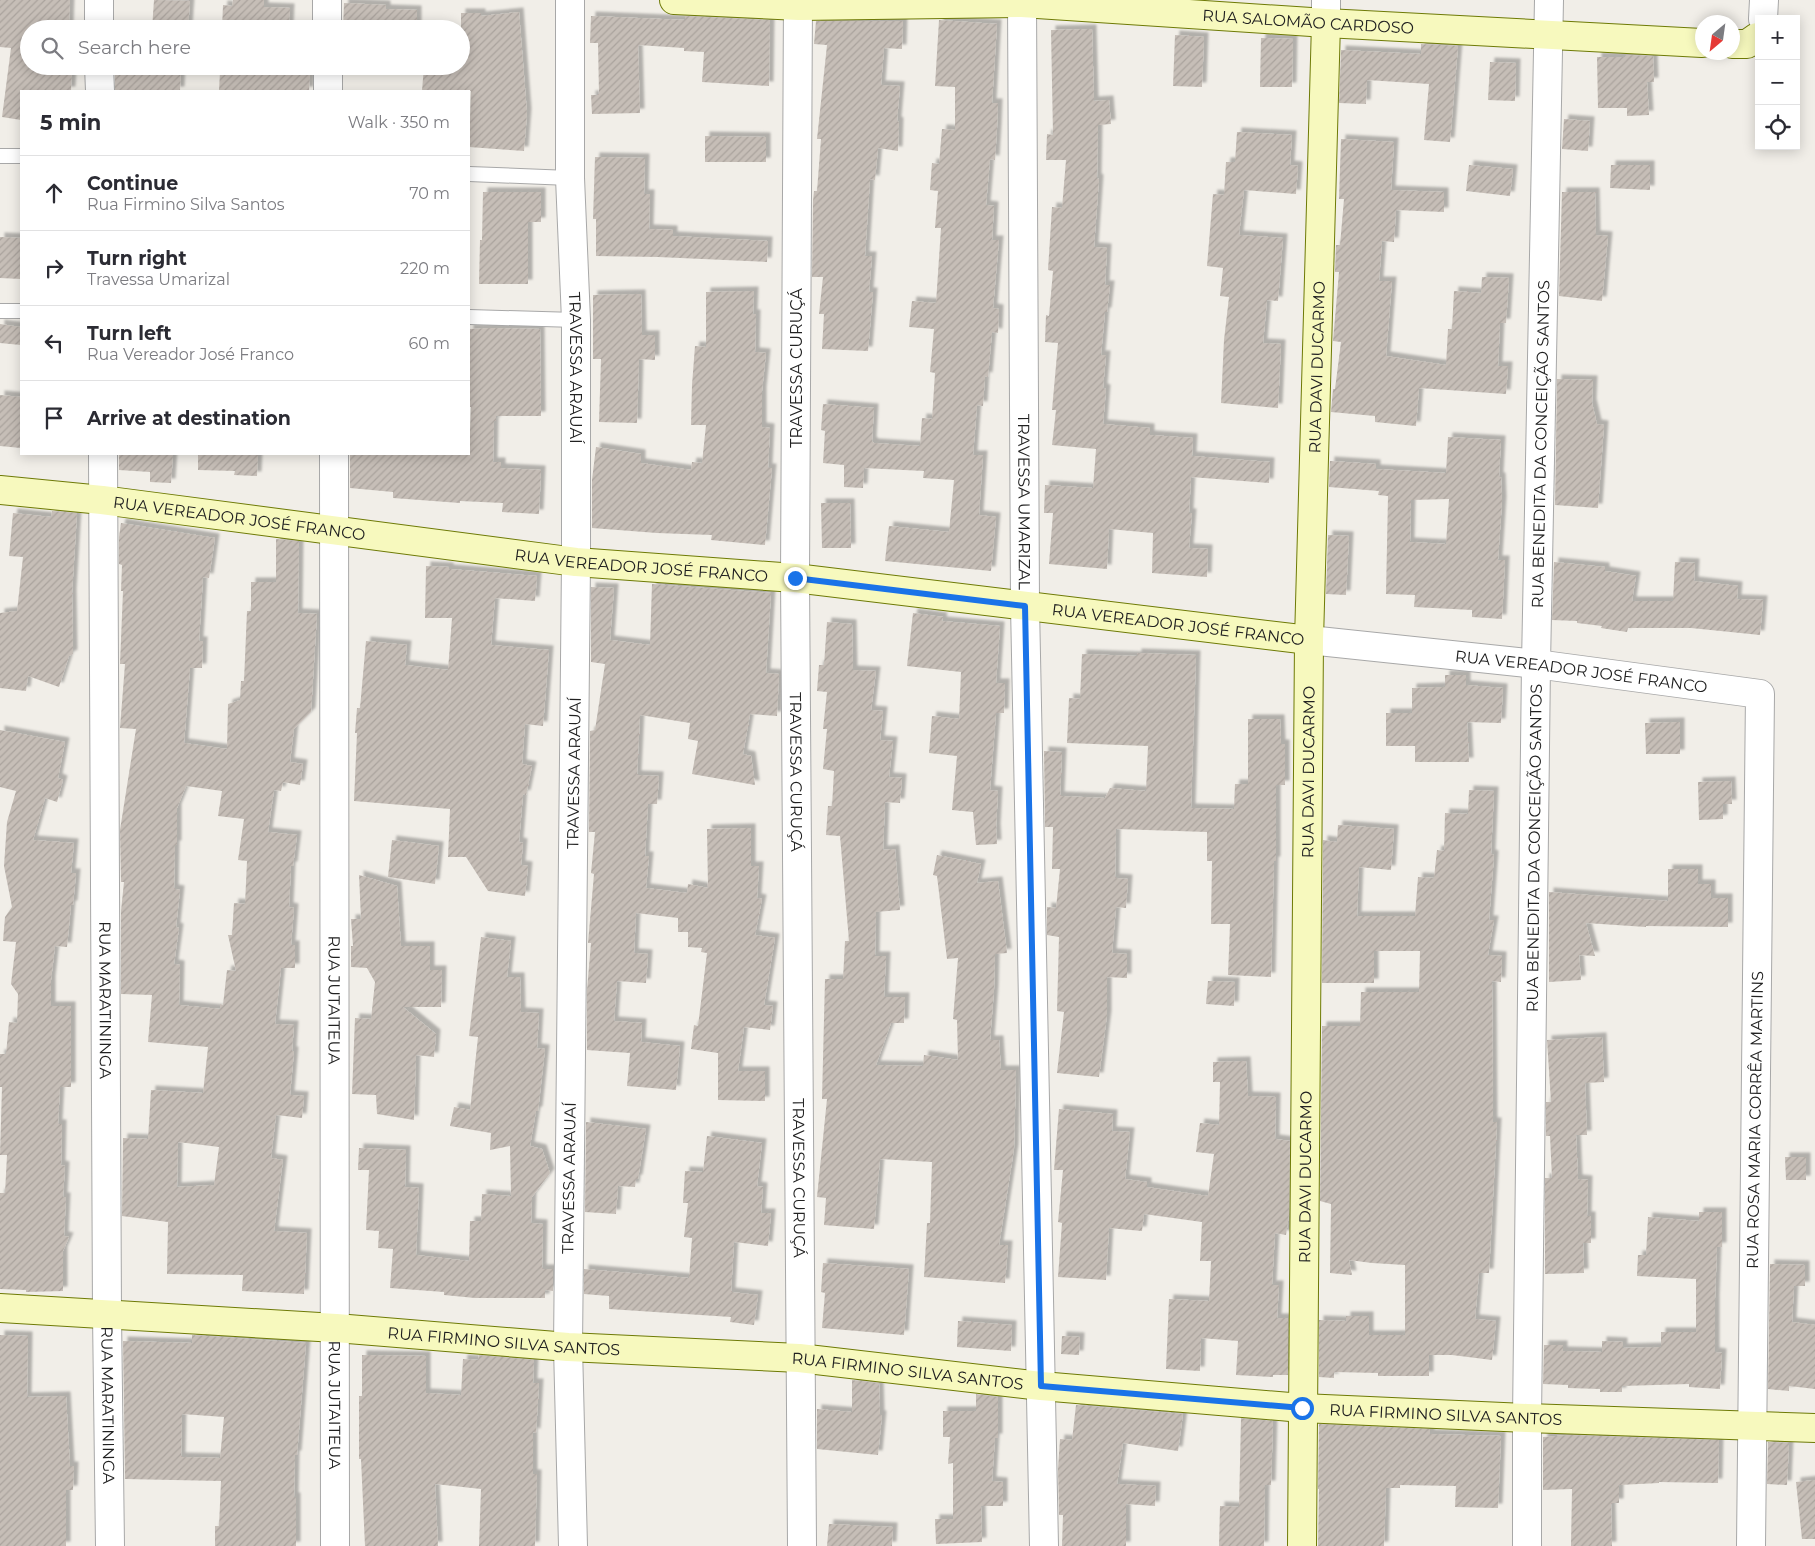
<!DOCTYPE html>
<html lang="en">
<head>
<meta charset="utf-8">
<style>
  body { margin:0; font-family:Montserrat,sans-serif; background:#f2f2f3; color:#2b2b33 }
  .controls { position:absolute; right:15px; top:15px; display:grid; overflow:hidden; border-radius:0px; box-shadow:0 2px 12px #0003 }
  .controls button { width:45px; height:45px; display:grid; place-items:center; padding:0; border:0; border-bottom:1px solid #e1e1e2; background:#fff; color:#2b2b33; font:25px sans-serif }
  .compass { position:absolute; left:1695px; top:15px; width:45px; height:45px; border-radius:50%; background:#fff; box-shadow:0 2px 12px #0003; rotate:209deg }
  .stop { position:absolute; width:15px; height:15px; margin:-11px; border:4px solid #1a73e8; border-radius:50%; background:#fff }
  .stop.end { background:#1a73e8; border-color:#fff; box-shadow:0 1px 5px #0008 }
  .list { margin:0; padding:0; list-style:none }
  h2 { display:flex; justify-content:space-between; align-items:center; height:65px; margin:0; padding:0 20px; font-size:21px }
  h2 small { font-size:16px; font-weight:400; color:#7c7c81 }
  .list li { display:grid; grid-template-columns:32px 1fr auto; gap:15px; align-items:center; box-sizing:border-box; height:75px; padding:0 20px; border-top:1px solid #e1e1e2 }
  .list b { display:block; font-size:19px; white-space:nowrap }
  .list p { margin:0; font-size:16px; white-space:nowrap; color:#7c7c81 }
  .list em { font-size:16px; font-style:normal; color:#7c7c81 }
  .icon { flex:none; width:28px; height:28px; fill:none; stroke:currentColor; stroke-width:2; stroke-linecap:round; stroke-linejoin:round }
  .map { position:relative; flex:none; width:1815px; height:1546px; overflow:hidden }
  .search { position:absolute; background:#fff; box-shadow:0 2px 12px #0003; left:20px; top:20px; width:450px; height:55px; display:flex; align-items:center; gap:12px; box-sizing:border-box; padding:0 18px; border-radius:28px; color:#7c7c81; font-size:19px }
  .panel { position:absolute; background:#fff; box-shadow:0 2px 12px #0003; left:20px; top:90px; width:450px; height:365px; border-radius:0px }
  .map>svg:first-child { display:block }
</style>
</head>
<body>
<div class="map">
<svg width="1815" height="1546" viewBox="0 0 1815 1546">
  <defs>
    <pattern id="building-hatch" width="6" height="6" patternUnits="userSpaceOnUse" patternTransform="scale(1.25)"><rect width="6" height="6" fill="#c6beb7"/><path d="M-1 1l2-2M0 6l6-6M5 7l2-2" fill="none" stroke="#aaa39d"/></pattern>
    <filter id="shadow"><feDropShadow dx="4.5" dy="-4.5" stdDeviation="1" flood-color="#0004"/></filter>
  </defs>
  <rect width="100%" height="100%" fill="#f1eee8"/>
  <path fill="url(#building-hatch)" fill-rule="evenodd" filter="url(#shadow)" d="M0 0H70L69 29H29V69L72 71 71 91H21V120L2 117 11 48 0 47Z
    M154 0 190 1 188 29H152Z
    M233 0H264V7L290 8 289 29H222L223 5 232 6Z
    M344 3 386 5V9L417 10V29H343Z
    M519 12 527 113 524 151 469 147 471 91H422L424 66H461V13H481V16Z
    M591 16 685 20V16L770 20 769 86 702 82 704 52 684 51V48L638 45 640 113 592 114 591 95H599L598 43H590Z
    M939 20 997 24 992 103H998L997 128 995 160 990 159 986 205 994 206 992 240H999L993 308 999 309 998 333 992 332 988 377 985 376 983 406 977 405 973 455H983L979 515 996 517 991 571 885 561 889 526 949 532 954 480 923 478 924 471 864 468 863 488 844 487V465L823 463 825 431 821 430 823 404 874 408 872 441 874 443 920 446 922 418 932 419 935 373 930 372 934 329 909 327 912 301 936 303 941 228H935L938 191 930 190 932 163 939 164 942 129 955 130V87L935 86Z
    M816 21H903L902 49 884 48 881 85 900 86 897 121 899 122 898 151 878 148 875 180 870 179 865 256H872L869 292H873L868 351 822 349 824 314H819L823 277H812L813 201 814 191H817L821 139H817L827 45 814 44Z
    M1092 29 1094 101 1109 100 1111 124 1098 125 1097 178 1099 179 1094 247 1107 248 1105 285H1110L1107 312H1105L1101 355H1106L1103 388 1106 389 1103 424 1150 428V435L1193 438 1192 456 1270 462 1269 483 1191 477 1189 513H1192L1189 548 1208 549 1207 577 1152 573 1153 533 1109 529 1107 569 1049 564 1053 513H1044L1045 485 1093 488 1096 449 1052 445 1056 410H1052L1058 343 1045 342 1046 315 1049 316 1053 271 1048 270 1052 207 1062 208 1066 160H1046L1047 134 1053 135 1051 30Z
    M1175 35 1204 37 1202 87 1173 86Z
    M1261 38 1293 39 1292 87H1260Z
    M1421 44 1458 46 1450 142 1424 140 1429 84 1367 80 1366 104 1339 103 1341 50 1421 54Z
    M1625 55 1653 56 1654 82H1647L1649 115 1627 116V108H1598L1597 57H1625Z
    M1490 62 1516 63 1515 101 1488 100Z
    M115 66H181L180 91H115Z
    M220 71 310 75 309 91H219Z
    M1564 119 1590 121 1588 151 1562 149Z
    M1237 132 1292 135 1290 165 1298 166 1296 194 1244 190 1239 235 1283 238 1278 301 1267 300 1263 343 1281 344 1278 408 1221 403 1224 340 1229 297 1220 296 1223 268 1207 266 1213 194 1224 195 1226 162H1235Z
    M705 136 766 137V162H705Z
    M1341 139 1394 142 1391 190 1444 192V212L1396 210 1394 242 1382 241 1379 281H1392L1386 356 1446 365 1448 329H1452L1454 291 1481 293 1482 277 1509 278 1506 323H1500L1498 366H1508L1506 394 1419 388 1416 426 1375 422V416L1331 412 1333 389H1335L1341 342 1333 341 1339 272H1335L1336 245H1340L1344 199H1339Z
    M595 157 645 158 644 194H650L649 229 673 230V236L768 241 767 262 658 257 596 256V219H593Z
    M1469 165 1513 169 1510 196 1466 191Z
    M1611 165H1650V190L1610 188Z
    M483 192H541V222H528V284H479L480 240H482Z
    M1562 192H1595L1596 235 1608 236 1602 301 1559 296Z
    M0 237 21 238V279L0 278Z
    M754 291 753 314H756L755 352 766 353 762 391V427L770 428 768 468H772L765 545 711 540 712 535 657 533 592 528V480L596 447 641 454V463L691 470 692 462 702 463 706 425H691L692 385 695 346 706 347V292Z
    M641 294 642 335H655V360L639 359 637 423 599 422 601 359H593V295Z
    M0 324 21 327V345L0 343Z
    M491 328 540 329 541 416H496V421H494L493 462H501V468L541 470 539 514 502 512 503 503 460 501V503L393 498V492L350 488V454H469L471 407H469V329Z
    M1557 379 1593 380 1592 403 1597 424 1604 425 1598 508 1555 505Z
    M0 395 21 397V448L0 446Z
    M1448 437 1501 440 1499 477H1501L1502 501 1498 560H1505L1502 619 1472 617V610L1414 607 1415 595 1386 594 1388 496 1378 495 1379 491 1329 487 1330 461 1376 464V469L1446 473ZM1449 499 1446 544 1410 542 1411 500Z
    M119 454H173L171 483 150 482V472L119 470Z
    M198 454H258L257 476 234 475 235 471 198 470Z
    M821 503H850L851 548H822Z
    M52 511 77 513 72 593 73 654 69 656 59 687 28 676 26 691 0 688V613L17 611 23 557 9 556 13 513 51 517Z
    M121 523 215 538 209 578 203 577 199 641H203L202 668H190L184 743 227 749 228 704 240 700 241 681H244L247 611H251V582H276V539L299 541 298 613 317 614 311 712 294 729 290 762 303 764 300 785 283 782 281 791 274 790 268 832 297 835 293 866H291L289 907 294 908 291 945H295V968H281L275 1024 294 1025 292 1051H294L290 1095 304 1096 302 1118 276 1115 271 1158 283 1160 274 1231 307 1233 304 1294 242 1291 243 1275 167 1274 168 1222 122 1216 123 1138 148 1139 151 1090 203 1093 208 1047 148 1042 152 995 121 994V911L124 882H121L120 830 136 729 120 728 125 664H120L123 591H121L122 565 119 564V537ZM186 786 222 791 218 816 244 819 238 860 247 861 245 904 234 903 232 935H228L236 971 227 970 223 1005 220 1004V1009L179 1005 180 965 174 964 179 928 176 927 180 890 174 889 175 845H177V808ZM178 1142 219 1147 214 1185 177 1187Z
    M1328 535 1349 536 1346 595 1326 594Z
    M1554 562 1605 567V571L1636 576 1632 601H1673L1675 562 1695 563 1694 581 1738 586 1737 599 1763 600 1760 635 1691 628H1628L1627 632 1601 628 1602 626 1577 623V621L1552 620Z
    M426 566 449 567V569L537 576 535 601 495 598 491 645 549 650 543 726 525 724 522 764 532 766 526 795 523 794 519 842 523 843 521 865 528 866 525 896 488 891 466 857H448L450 809 354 801 357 733H355L357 708H360L366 641 407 645 405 665 448 670 452 618H425Z
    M652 584 771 593 766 673 779 674 777 716 750 714 743 754 751 756 755 785 692 774 698 741 688 739 690 723 640 715 637 775 659 776 657 804H648L645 856H649L646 888 687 893 688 884 708 888 707 829 751 828V866H759L757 898 762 899 755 935 775 938 764 1005 773 1006 770 1030 744 1027 738 1071H765V1101L718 1100V1053L691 1049 694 1025 698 1026 707 953 701 952 702 948 688 947V932H678V918L636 913 634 953 648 954 646 983 617 981 614 1021 642 1023 641 1042 680 1046 676 1090 627 1086 630 1053 587 1050V990L591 943H588L594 874 591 873 595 832H589L590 731 595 730 605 664 591 662V587L614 588 610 640 650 645Z
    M913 613 943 617 942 621 1000 626 996 683H1005L1004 713H996L990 790 998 791 996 828 997 844 976 845 973 812 952 810 957 756 929 753 932 716 959 719 961 672 907 666Z
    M827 622 852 624 853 670 876 671 871 710 883 711 880 740 893 741 889 777 902 778 900 803 885 802 883 850 895 849 900 910 876 912 875 956H886L884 997H905L904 1023H891L876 1065 923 1066 924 1055 958 1060 957 1020 953 1019 958 958 947 959 937 876 933 875 937 855 981 864 977 883 998 881 1007 953 995 954 994 990 990 1040H999L1001 1070H1016L1014 1149 999 1245H1008L1005 1283 924 1277 927 1223H930L932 1162 880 1159 874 1229 824 1225 826 1198 817 1197 827 1099H822L825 979H843L845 941H849L840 836 826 835 828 806H832L834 771 823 769 827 729H823L827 692 817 691 819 665H824Z
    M1137 653 1196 655 1191 808 1234 809 1235 784H1248V719H1280L1281 744H1285V785H1276V861H1274L1271 977 1228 975 1230 924H1211L1212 861H1207V832L1116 829 1115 878 1128 879 1126 908 1116 907 1112 953 1127 954V978L1107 977V1015L1099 1077 1057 1073 1064 1012 1057 1011 1059 937 1047 935V907L1056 908 1060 869H1052L1053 827H1045L1044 751 1062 752 1060 796 1105 798 1110 788 1146 791 1148 746 1067 743 1069 698 1080 699 1082 654 1137 656Z
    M1445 675H1466V685L1503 688 1501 723 1467 722 1469 762H1415V746H1386V713H1412V688L1445 687Z
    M1680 722V754H1646L1645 723Z
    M0 730 65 742 58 778 63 780 57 802 45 798 33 840 74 843 71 873H76L73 905H71L67 947 55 946 51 980V1006H71V1087H60L58 1124H62L61 1165 65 1166 63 1197H66L64 1236 69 1237 63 1251V1291L26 1292V1290L0 1289V1193H5L7 1155H0L2 1087H0V1054H6L9 1022 17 1023 18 994 11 984 16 942 3 941 5 917 12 907 4 866 7 822 16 791 0 787Z
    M1731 781 1732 804H1723V819L1699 820 1698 782Z
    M1469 790 1494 791 1491 854 1494 855 1489 920H1494L1488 955 1502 956 1501 982 1492 981 1493 1122H1497L1489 1273H1479L1475 1319 1496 1321 1492 1360 1452 1355H1429V1376H1378V1373L1334 1372V1378L1319 1377V1320L1346 1321V1316H1369V1335H1405V1265L1372 1263 1349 1260 1352 1275 1330 1273 1331 1204 1320 1201 1322 1026H1360L1361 992H1419L1420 951H1374V983H1322L1323 840 1337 842 1338 825 1394 829 1391 870 1359 867 1357 916H1415L1418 877 1434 878 1437 850 1444 851 1445 813 1468 814Z
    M392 840 439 846 435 884 388 877Z
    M1668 869H1698V884H1711V898H1728V927L1646 926V927L1586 923 1595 956 1579 955 1581 980 1549 982V892L1668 901Z
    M359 875 397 886 401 946H430V970H442L441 1007H403L436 1034 434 1057 416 1055 414 1120 377 1114 376 1095 352 1094 355 1018 371 1019 375 982 367 968 351 967V946H353L351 919H361Z
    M481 937 511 941 507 977H520L521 1012 539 1013 537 1048 545 1049 538 1111H536L530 1146 542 1149 550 1173 532 1197 531 1223 543 1224 542 1269H553V1291L545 1290V1298H475L444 1295V1292L390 1288 393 1249 378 1248 379 1231 366 1230 369 1170H358L359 1148 406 1150 405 1187 419 1188 416 1255 469 1261 470 1221H481L482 1194 511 1196 510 1146 490 1150 491 1133 450 1126 454 1107 470 1110 478 1037 469 1036Z
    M1208 981 1235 982 1234 1006 1206 1004Z
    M1602 1037 1604 1082 1585 1083 1587 1135H1576L1578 1179 1588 1180 1587 1216H1591V1243H1583L1584 1273 1545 1274V1178H1552L1550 1136H1546V1102H1551L1547 1040Z
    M1246 1061 1248 1096 1276 1097 1275 1139 1290 1141 1289 1214 1286 1235 1275 1233 1272 1285H1279L1277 1318H1288V1375H1273V1377L1236 1375 1238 1341 1201 1338 1200 1371 1166 1369 1169 1299 1209 1301 1211 1261H1200L1202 1222 1144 1214 1142 1231 1109 1228 1106 1280 1058 1277 1062 1223 1058 1222 1063 1170H1054L1059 1109 1113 1114 1112 1131 1130 1132 1125 1179 1147 1182V1187L1208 1196 1214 1154 1196 1152 1200 1123 1219 1125 1220 1082H1213V1062Z
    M586 1122 646 1129 638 1179H636L635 1187 618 1186 616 1214 585 1212Z
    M707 1136 762 1143 757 1186 763 1187 761 1213H771L768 1246 734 1242 731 1292 758 1295 754 1325 730 1322 731 1317 609 1309V1296L584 1294V1269L689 1278 692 1238 684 1237 688 1203H683L685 1171 703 1172Z
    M1785 1157H1806V1180H1786Z
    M1699 1212H1722V1247H1717L1715 1299V1352L1722 1353 1720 1389 1689 1387V1384L1622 1386V1392H1600V1389L1568 1388V1385L1543 1384 1544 1345H1563V1351L1602 1352V1341L1623 1342V1348L1661 1347V1332H1696V1279L1637 1276 1638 1255H1646L1648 1217 1699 1221Z
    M823 1263 909 1269 904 1335 822 1328 825 1293 821 1292Z
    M1770 1264 1805 1265V1286H1794L1792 1322 1815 1325V1389L1789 1386V1391L1768 1389Z
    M958 1321 1012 1325 1011 1351 957 1347Z
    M0 1335 28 1336 27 1397 66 1396 70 1466H74L73 1490H66V1546H0Z
    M192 1335 306 1343 297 1455H295L294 1497H296V1546H215V1526H219L221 1481 125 1479 123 1341 192 1343ZM182 1414 224 1417 220 1458 181 1457Z
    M1062 1336 1080 1337 1079 1355 1061 1354Z
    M362 1355 426 1356V1393L461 1395 463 1359 478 1360 479 1355 534 1360 533 1383H539L536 1433 533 1432V1474H537L535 1546H479L481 1489 435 1484 438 1546H365L361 1459H359V1396H362Z
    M852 1380 879 1383 880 1415H882L878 1455 817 1449V1409L852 1412Z
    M976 1394 998 1397V1438H995L992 1481 1003 1482V1506H981L982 1542 936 1544 935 1519H953V1463L948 1464 950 1437H943V1411H976Z
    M1076 1405 1183 1414 1178 1451 1123 1443 1117 1484 1156 1486 1155 1506 1126 1504V1546H1062L1063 1515H1059L1058 1469 1060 1439 1072 1440Z
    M1241 1418 1273 1421 1271 1485H1265L1264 1546H1219L1220 1506 1239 1507Z
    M1319 1424 1430 1429V1434L1501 1436 1498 1508 1455 1507 1456 1486 1400 1485V1488H1386L1384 1546H1318L1319 1489H1318Z
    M1570 1435 1719 1440 1718 1483 1659 1482V1483L1619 1485V1503H1611L1612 1546H1571L1572 1489 1543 1490V1437Z
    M1768 1442 1789 1443 1787 1485 1767 1484Z
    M1815 1480V1539H1802L1796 1482Z
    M829 1524 893 1527 892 1546H827Z"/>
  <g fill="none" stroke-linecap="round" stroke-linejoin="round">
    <defs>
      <path id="lane" d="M0 156H21
        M469 174 570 178
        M0 311H21
        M469 317 576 320"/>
      <g id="street">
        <path d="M99 0V29"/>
        <path d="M327 0V29"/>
        <path id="s1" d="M570 0V178L576 320V562L568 1347 573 1546"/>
        <path id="s2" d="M798 0 795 578 802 1546"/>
        <path id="s3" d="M1022 0 1025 606 1044 1546"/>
        <path d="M1326 0V23"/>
        <path d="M1763 19 1764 0"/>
        <path d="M99 66 100 91"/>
        <path d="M328 66V91"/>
        <path id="s4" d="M103 454 107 1315 110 1546"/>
        <path id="s5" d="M334 454 335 1546"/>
        <path id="s6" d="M1309 640 1536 664 1760 694 1751 1546"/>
        <path id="s7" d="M1527 1546V1418L1536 664 1549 0"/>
      </g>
      <g id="secondary">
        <path id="s8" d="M674 0 799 6 1022 3 1326 23 1702 43"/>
        <path d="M1732 44H1747L1757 37"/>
        <path id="s9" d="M0 490 102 500 576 562 795 578 1309 640"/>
        <path id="s10" d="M0 1308 336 1328 568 1347 799 1358 1041 1386 1302 1408 1527 1418 1815 1428"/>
        <path id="s11" d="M1302 1546 1309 640 1326 23"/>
      </g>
    </defs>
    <use href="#lane" stroke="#a8a8a8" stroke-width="16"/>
    <use href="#street" stroke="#a8a8a8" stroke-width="30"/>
    <use href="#secondary" stroke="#6e7a06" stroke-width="30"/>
    <use href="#lane" stroke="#fff" stroke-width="14"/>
    <use href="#street" stroke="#fff" stroke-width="28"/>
    <use href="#secondary" stroke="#f7f9be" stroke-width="28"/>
  </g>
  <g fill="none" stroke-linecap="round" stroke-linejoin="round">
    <path stroke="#1a73e8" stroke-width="6" d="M795 578 1025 606 1041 1386 1302 1408"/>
  </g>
  <g text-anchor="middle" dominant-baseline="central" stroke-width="4" stroke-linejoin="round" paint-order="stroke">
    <g font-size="16" fill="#212121" stroke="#fff">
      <text stroke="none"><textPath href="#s8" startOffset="635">RUA SALOMÃO CARDOSO</textPath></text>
      <text stroke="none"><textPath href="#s1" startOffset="368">TRAVESSA ARAUAÍ</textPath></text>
      <text transform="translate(796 368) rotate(-90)">TRAVESSA CURUÇÁ</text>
      <text stroke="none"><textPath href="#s11" startOffset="1179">RUA DAVI DUCARMO</textPath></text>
      <text stroke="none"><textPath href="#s7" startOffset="1102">RUA BENEDITA DA CONCEIÇÃO SANTOS</textPath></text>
      <text stroke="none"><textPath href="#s3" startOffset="502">TRAVESSA UMARIZAL</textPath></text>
      <text stroke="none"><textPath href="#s9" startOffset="241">RUA VEREADOR JOSÉ FRANCO</textPath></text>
      <text stroke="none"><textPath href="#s9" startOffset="646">RUA VEREADOR JOSÉ FRANCO</textPath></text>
      <text stroke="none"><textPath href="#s9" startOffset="1186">RUA VEREADOR JOSÉ FRANCO</textPath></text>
      <text stroke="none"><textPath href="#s6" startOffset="274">RUA VEREADOR JOSÉ FRANCO</textPath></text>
      <text transform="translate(574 773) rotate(-89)">TRAVESSA ARAUAÍ</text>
      <text stroke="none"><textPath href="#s2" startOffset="772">TRAVESSA CURUÇÁ</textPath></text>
      <text stroke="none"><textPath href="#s11" startOffset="774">RUA DAVI DUCARMO</textPath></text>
      <text stroke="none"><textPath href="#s7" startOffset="698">RUA BENEDITA DA CONCEIÇÃO SANTOS</textPath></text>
      <text stroke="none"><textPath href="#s4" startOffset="546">RUA MARATININGA</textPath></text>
      <text stroke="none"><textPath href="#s5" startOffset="546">RUA JUTAITEUA</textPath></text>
      <text transform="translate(1755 1120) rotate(-89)">RUA ROSA MARIA CORRÊA MARTINS</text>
      <text transform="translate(569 1178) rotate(-89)">TRAVESSA ARAUAÍ</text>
      <text stroke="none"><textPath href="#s2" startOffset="1178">TRAVESSA CURUÇÁ</textPath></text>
      <text stroke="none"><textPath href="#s11" startOffset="369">RUA DAVI DUCARMO</textPath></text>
      <text stroke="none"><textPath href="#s10" startOffset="505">RUA FIRMINO SILVA SANTOS</textPath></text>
      <text stroke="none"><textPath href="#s10" startOffset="910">RUA FIRMINO SILVA SANTOS</textPath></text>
      <text stroke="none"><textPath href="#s4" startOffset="951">RUA MARATININGA</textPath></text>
      <text stroke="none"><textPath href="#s5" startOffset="951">RUA JUTAITEUA</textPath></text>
      <text stroke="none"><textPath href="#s10" startOffset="1450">RUA FIRMINO SILVA SANTOS</textPath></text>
    </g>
  </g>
</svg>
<div class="controls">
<button>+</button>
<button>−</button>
<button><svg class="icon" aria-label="locate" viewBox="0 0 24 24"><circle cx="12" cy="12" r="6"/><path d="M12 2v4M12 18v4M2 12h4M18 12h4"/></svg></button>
</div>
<svg class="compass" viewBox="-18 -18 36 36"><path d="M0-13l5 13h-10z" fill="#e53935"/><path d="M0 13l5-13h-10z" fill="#7c7c81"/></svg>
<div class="stop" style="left:1302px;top:1408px"></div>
<div class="stop end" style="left:795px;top:578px"></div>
<div class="search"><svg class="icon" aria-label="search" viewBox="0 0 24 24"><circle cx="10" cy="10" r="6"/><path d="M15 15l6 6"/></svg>Search here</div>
<section class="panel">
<h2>5 min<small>Walk · 350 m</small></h2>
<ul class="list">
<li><svg class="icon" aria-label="ahead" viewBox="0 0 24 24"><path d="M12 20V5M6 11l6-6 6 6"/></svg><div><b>Continue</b><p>Rua Firmino Silva Santos</p></div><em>70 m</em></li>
<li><svg class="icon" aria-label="right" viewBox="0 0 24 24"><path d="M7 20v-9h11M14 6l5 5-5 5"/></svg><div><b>Turn right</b><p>Travessa Umarizal</p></div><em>220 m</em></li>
<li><svg class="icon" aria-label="left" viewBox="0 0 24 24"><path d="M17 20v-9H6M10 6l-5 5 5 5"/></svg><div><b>Turn left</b><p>Rua Vereador José Franco</p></div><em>60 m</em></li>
<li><svg class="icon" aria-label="arrive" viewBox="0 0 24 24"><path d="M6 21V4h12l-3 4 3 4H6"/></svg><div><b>Arrive at destination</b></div></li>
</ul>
</section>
</div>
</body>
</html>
